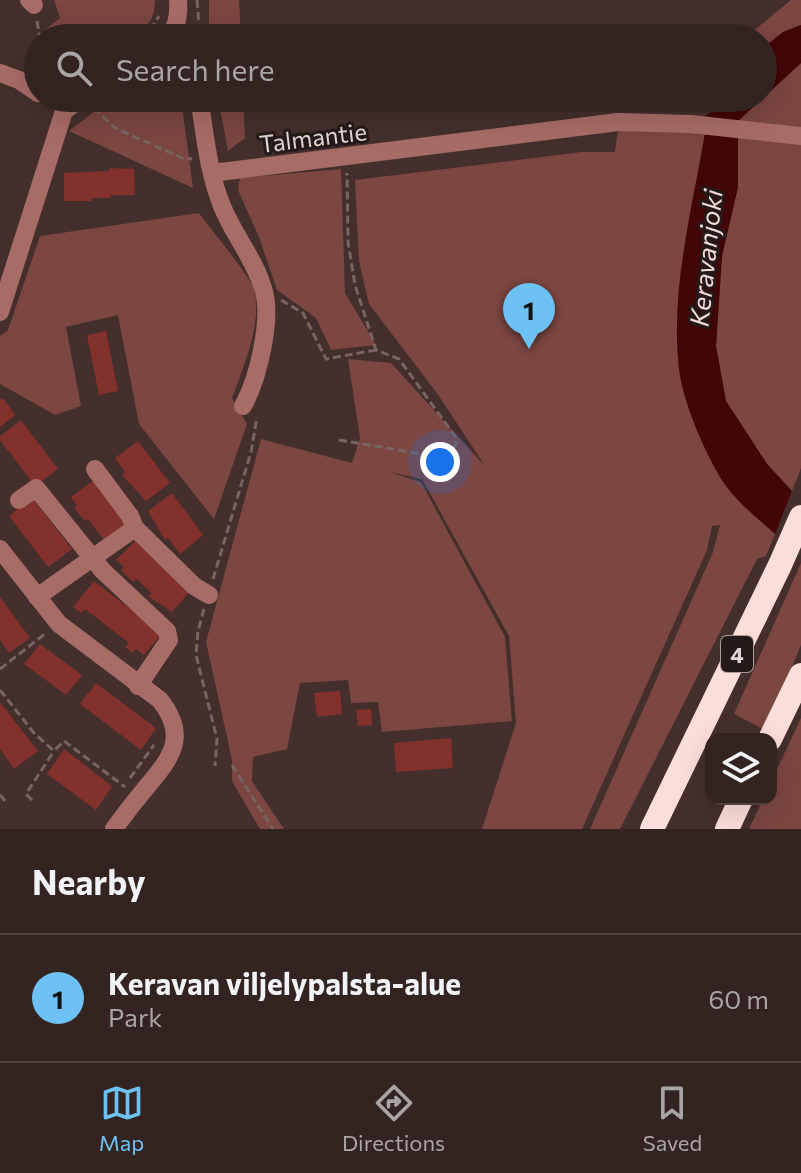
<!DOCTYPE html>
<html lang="en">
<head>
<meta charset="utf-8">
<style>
  body { margin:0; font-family:Commissioner,sans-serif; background:#3b2b2a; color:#f1f3f6 }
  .controls { position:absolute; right:24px; bottom:24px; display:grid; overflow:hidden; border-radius:16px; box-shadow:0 8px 32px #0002 }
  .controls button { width:72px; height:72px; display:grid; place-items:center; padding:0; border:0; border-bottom:2px solid #4e403f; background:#332321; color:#f1f3f6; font:40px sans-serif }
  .you { position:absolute; left:440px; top:462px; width:28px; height:28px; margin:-20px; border:6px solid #fff; border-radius:50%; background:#1a73e8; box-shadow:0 0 0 12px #1a73e833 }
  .badge { display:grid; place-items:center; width:52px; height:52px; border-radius:50%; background:#6ec2f3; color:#111; font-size:26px; font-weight:700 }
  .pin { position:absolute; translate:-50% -66px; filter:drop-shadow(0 2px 4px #0008) }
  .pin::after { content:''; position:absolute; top:42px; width:28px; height:24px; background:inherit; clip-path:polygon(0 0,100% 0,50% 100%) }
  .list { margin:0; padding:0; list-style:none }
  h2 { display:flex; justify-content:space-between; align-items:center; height:104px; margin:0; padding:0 32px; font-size:34px }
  h2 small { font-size:26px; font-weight:400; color:#a9a4a5 }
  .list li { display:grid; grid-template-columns:52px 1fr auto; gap:24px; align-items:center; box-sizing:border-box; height:128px; padding:0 32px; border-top:2px solid #4e403f }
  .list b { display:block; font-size:30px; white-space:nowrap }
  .list p { margin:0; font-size:26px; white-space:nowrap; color:#a9a4a5 }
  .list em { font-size:26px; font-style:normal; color:#a9a4a5 }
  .icon { flex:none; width:44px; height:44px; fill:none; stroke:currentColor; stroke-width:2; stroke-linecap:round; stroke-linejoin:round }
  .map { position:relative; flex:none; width:801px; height:829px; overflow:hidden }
  .search { position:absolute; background:#332321; box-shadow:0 8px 32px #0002; left:24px; right:24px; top:24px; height:88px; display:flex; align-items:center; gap:20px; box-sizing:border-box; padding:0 28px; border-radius:44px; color:#a9a4a5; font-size:30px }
  .sheet { height:232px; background:#332321 }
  nav { display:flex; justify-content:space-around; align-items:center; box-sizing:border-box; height:112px; border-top:2px solid #4e403f; background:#332321; font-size:22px; color:#a9a4a5 }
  nav a { display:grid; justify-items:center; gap:4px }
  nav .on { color:#6ec2f3 }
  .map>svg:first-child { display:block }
</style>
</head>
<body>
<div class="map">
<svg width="801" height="829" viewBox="0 0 801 829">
  <rect width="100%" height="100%" fill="#442f2c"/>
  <path fill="#7c4641" d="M54 0H155C156 53 85 38 50 38L46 29 60 18Z
    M209 0H239L241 38H209Z
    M791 0H801V25L783 32 763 48V38H745Z
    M801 63V128L738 121Z
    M112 98H181L193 188 69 131Z
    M218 98H243L245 138 228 151Z
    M618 129 705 133 679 286 677 341 721 479 744 506 775 534 766 556 757 559 620 829H590L713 552 720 525 712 526 707 550 582 829H482L516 723 509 636 422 479 390 472 421 482 505 637 512 721 382 732 378 702 351 703 348 680 300 683 287 749 253 757 252 781 284 829H260L232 781V760L206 642 261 439 352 463 360 438 348 359 391 363 485 466 437 393 369 304 359 261 355 180 582 152H615Z
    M738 137 801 143V468L792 491 767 464 726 401 716 346 722 256 738 187Z
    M341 169 345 293 376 345 331 350 316 318 277 290 259 237 238 190 240 178Z
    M199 213C210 228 250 276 254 289 263 321 243 369 232 398L247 424 214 519 139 424 118 315 66 327 81 406 55 415 0 384V336L8 330 40 236Z
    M801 563V645L765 730 734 714Z
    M801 718V829H749L763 799H771V782Z"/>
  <path fill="#430607" d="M801 25V63L763 98V48L783 32Z
    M721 98H763L738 121 704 117 716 108Z
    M705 133 738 137V187L722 256 716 346 726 401 767 464 792 491 775 534C756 517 733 499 720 477 703 448 683 402 679 369 670 290 692 210 705 133Z"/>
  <path fill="#82312d" d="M109 168 134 169 135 195H111V198H92L91 201H64V173L109 171Z
    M106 331 118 391 99 395 87 335Z
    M3 398 15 415 0 427V400Z
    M21 420 58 469 35 486 0 440V436Z
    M138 441 170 483 146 501 122 475 125 472 115 458Z
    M93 481 125 524 104 540 88 519 85 521 74 508 77 506 71 497Z
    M172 493 203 535 180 554 168 538 165 540 148 511Z
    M32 498 72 549 48 567 9 516Z
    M136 540 190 591 172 612 148 596 151 593 137 579 133 582 121 570 124 567 116 560Z
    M94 581 162 634 144 655 136 649 133 653 125 647 129 643 85 609 81 613 73 607Z
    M0 597 30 638 9 653 0 640Z
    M40 644 82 675 66 695 24 664Z
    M96 683 156 728 141 750 80 704Z
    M340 691 342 714 317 717 314 693Z
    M0 702 38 751 14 769 0 749Z
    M371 709 372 725 358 726 356 710Z
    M451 738 453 768 396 772 394 743Z
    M64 749 112 786 96 810 47 774Z"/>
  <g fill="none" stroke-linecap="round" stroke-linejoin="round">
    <path stroke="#786563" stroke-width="3" stroke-dasharray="8 4" stroke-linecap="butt" d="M197 0 200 38
      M37 21 40 38
      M142 38 147 35 159 16
      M94 108 115 128 182 158 192 159
      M281 300 303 313 326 359 376 350
      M339 440 434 456 453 453 457 439 399 359 376 350 355 285 348 242 347 173
      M213 579 251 452 257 417
      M204 609 198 631 196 655 217 739 215 766
      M0 669 46 633
      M0 690 34 733 54 751 64 741 125 787
      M232 765 273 829
      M130 778 154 745
      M0 795 6 802
      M32 800 26 794 54 751"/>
    <path stroke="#a86c66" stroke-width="18" d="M29 0 34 5
      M168 38C177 28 179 13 178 0
      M0 73 19 80 38 93
      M199 98C205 133 208 172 222 206 233 234 254 258 263 288 273 318 258 379 243 406
      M212 173 618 122 691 124 801 136
      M0 312 64 111 81 98
      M95 469 130 516 135 528 194 586 209 595
      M19 500 36 488 103 571 167 631 169 640 138 686
      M0 549 59 624 160 700C189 737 171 758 145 789 134 802 124 815 114 829
      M37 597 135 528"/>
    <path stroke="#fbddd9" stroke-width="24" d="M770 739 801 675
      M652 829 780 565 801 517
      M727 829 741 799"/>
  </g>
  <g text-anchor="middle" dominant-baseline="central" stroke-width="6" stroke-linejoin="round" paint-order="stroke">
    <rect fill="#241a19" stroke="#aa9d9b" stroke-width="2" x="721" y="636" width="32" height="36" rx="6"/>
    <g font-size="22" font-weight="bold" fill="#e3d5d3">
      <text x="737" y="654">4</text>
    </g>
    <g font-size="24" fill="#e3d5d3" stroke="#241a19">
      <text transform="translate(313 137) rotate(-7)">Talmantie</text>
    </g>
    <g font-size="26" font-style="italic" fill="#f4dbd8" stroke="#241a19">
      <text transform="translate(705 258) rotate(-84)">Keravanjoki</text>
    </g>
  </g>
</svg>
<div class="controls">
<button><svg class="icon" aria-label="layers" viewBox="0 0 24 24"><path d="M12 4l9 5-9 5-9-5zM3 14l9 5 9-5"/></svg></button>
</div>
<div class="you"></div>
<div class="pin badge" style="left:529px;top:349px">1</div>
<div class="search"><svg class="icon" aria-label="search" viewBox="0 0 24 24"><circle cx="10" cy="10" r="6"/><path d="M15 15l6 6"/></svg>Search here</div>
</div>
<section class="sheet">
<h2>Nearby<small></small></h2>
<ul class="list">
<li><span class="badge">1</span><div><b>Keravan viljelypalsta-alue</b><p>Park</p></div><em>60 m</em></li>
</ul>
</section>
<nav>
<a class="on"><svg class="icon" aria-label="map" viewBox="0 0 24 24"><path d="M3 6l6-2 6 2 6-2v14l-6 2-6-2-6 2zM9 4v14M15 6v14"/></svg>Map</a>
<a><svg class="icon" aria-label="directions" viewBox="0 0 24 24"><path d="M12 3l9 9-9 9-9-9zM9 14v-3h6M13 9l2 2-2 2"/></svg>Directions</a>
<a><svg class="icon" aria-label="saved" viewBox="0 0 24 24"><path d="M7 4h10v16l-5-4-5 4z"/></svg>Saved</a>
</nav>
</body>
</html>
